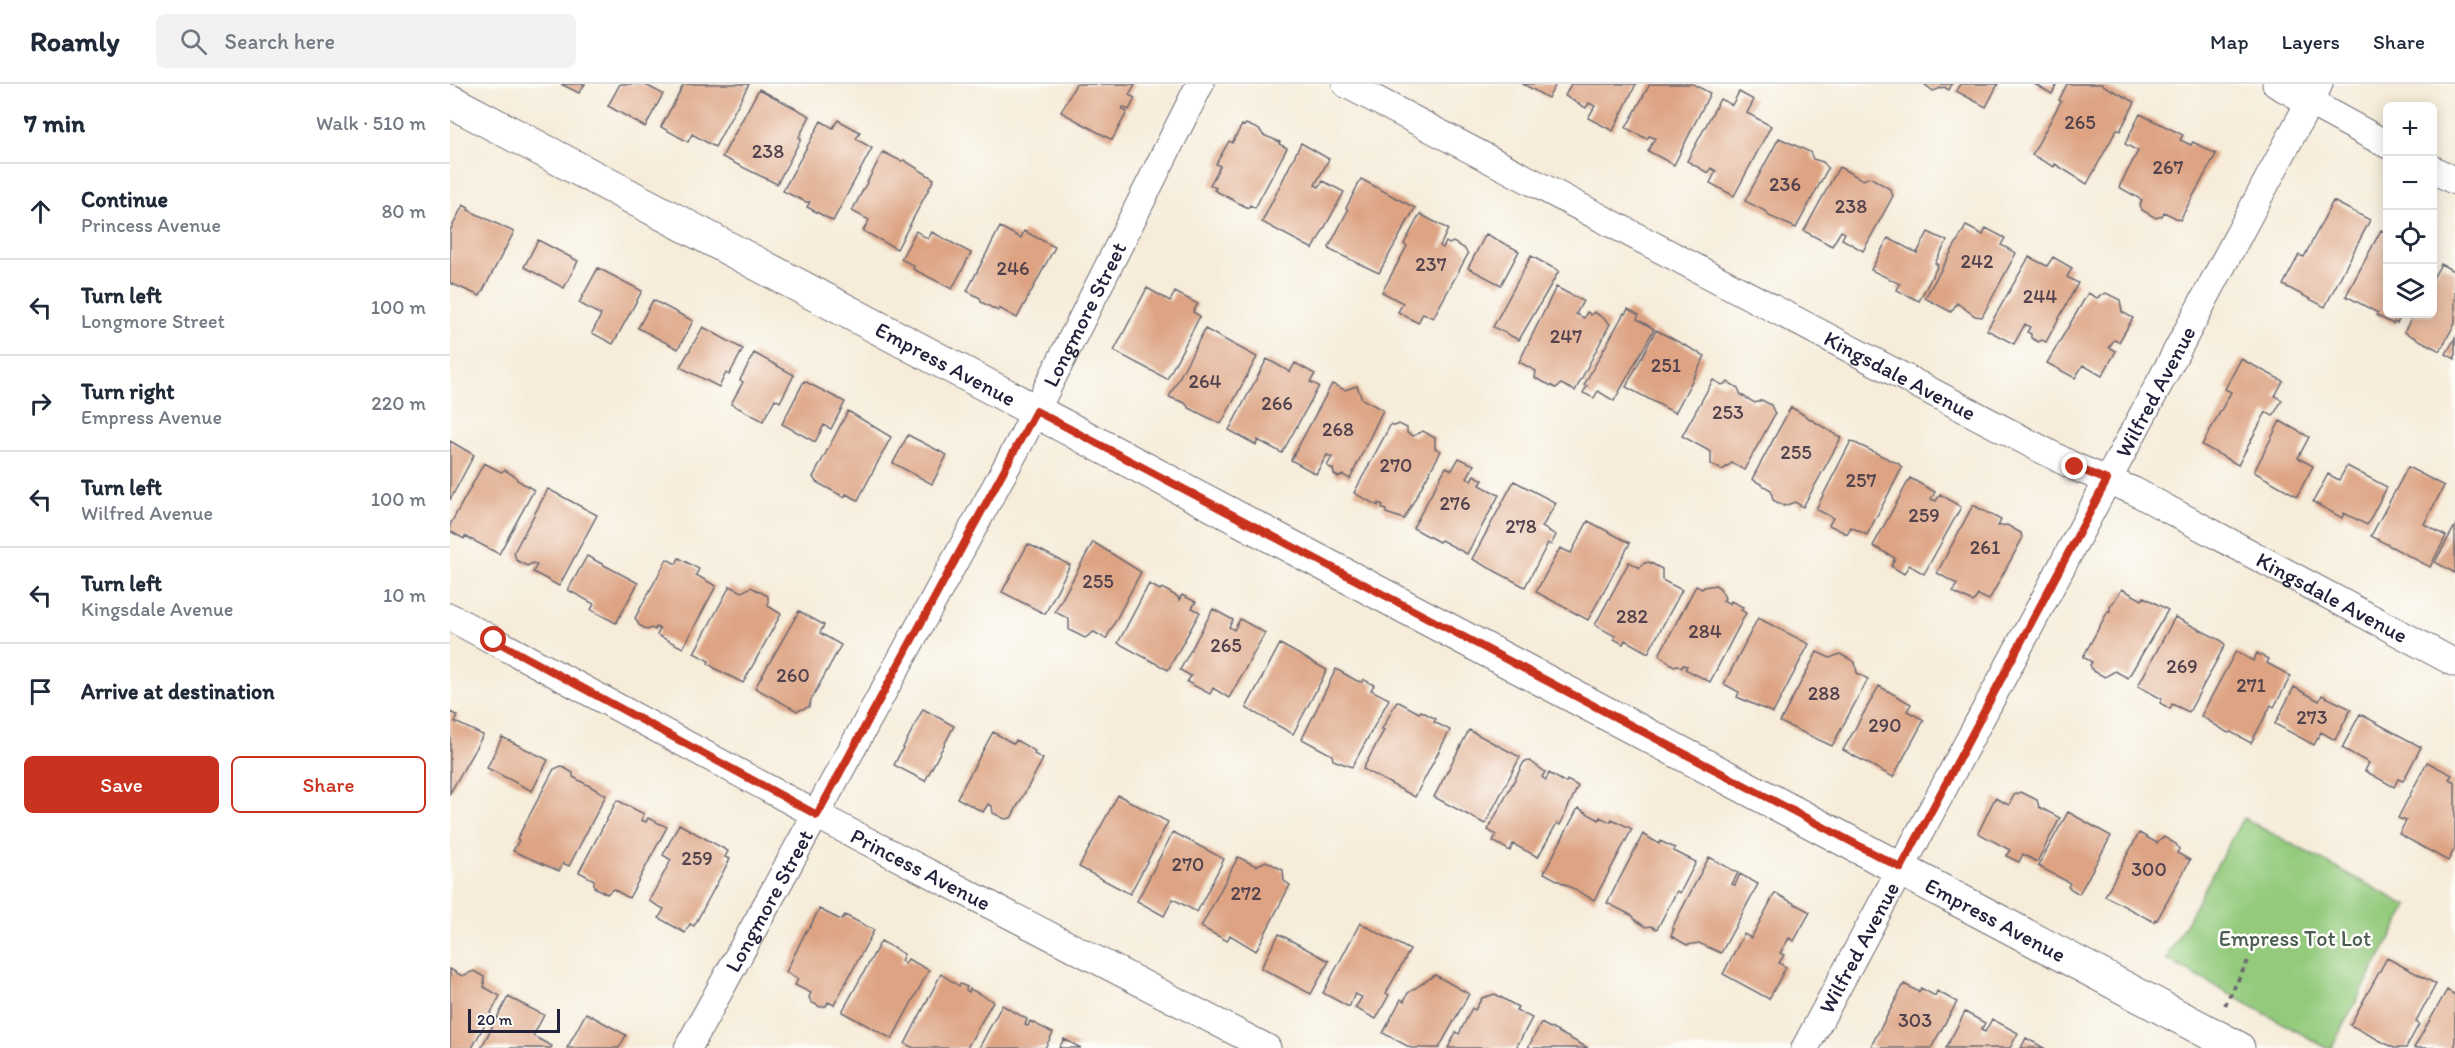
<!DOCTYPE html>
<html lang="en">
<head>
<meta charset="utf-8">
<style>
  body { margin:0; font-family:Itim,sans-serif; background:#f2f2f3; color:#1f2937 }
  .controls { position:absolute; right:18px; top:18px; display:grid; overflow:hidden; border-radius:9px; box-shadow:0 3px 15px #0003 }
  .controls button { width:54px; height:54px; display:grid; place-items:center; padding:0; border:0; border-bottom:2px solid #e0e1e3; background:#fff; color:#1f2937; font:30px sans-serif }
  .scale { position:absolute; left:18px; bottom:15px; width:92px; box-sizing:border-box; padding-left:6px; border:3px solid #22223b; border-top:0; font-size:16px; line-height:21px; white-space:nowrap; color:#22223b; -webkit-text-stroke:4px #fdfcf7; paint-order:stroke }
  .stop { position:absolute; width:18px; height:18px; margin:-14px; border:4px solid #c8321e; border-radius:50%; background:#fff }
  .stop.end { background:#c8321e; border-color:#fff; box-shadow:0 2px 6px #0008 }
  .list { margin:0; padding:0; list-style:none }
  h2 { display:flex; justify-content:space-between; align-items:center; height:78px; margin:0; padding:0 24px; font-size:26px }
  h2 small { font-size:20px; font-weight:400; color:#747a83 }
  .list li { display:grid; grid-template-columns:39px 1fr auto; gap:18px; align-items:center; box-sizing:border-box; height:96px; padding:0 24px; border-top:2px solid #e0e1e3 }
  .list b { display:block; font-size:22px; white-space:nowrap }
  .list p { margin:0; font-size:20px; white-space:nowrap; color:#747a83 }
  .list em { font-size:20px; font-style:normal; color:#747a83 }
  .actions { display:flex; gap:12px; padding:18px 24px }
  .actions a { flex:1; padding:14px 0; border:2px solid #c8321e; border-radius:9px; text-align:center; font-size:21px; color:#c8321e }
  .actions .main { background:#c8321e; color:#fff }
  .icon { flex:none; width:33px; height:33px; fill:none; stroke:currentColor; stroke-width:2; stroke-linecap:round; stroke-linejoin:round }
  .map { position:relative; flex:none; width:2005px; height:964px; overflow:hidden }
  header { display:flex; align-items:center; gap:36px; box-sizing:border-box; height:84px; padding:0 30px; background:#fff; border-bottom:2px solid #e0e1e3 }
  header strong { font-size:28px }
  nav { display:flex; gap:33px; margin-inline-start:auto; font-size:21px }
  .search { width:420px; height:54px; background:#f2f2f3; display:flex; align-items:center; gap:15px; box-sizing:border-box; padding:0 21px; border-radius:9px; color:#747a83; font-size:22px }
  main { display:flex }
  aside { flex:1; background:#fff }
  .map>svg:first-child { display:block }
</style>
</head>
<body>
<header>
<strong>Roamly</strong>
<div class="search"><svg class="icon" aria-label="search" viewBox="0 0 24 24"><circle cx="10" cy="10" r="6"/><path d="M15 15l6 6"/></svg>Search here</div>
<nav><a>Map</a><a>Layers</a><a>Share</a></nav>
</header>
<main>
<aside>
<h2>7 min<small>Walk · 510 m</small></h2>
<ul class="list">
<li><svg class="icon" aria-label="ahead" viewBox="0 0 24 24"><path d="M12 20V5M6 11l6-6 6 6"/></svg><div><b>Continue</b><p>Princess Avenue</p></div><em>80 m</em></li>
<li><svg class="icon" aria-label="left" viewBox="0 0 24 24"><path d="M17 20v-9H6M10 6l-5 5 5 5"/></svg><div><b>Turn left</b><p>Longmore Street</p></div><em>100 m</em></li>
<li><svg class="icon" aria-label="right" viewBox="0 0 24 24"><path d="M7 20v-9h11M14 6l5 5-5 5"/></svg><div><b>Turn right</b><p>Empress Avenue</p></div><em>220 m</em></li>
<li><svg class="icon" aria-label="left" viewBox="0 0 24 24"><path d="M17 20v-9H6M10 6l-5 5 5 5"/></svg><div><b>Turn left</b><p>Wilfred Avenue</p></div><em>100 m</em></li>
<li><svg class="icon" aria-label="left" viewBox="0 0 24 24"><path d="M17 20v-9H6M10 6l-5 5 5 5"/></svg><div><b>Turn left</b><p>Kingsdale Avenue</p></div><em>10 m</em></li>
<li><svg class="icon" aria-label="arrive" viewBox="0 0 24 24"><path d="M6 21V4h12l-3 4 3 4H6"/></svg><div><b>Arrive at destination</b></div></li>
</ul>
<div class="actions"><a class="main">Save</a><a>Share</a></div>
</aside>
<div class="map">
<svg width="2005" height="964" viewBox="0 0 2005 964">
  <rect width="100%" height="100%" fill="#fdfcf7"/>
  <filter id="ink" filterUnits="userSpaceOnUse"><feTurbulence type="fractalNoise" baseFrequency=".0167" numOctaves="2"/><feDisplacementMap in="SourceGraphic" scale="12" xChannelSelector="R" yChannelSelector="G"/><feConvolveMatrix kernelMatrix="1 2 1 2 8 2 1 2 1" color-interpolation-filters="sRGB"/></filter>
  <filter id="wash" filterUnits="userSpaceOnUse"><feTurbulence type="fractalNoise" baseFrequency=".008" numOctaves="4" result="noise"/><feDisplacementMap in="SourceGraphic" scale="24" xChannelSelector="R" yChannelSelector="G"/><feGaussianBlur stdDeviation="1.35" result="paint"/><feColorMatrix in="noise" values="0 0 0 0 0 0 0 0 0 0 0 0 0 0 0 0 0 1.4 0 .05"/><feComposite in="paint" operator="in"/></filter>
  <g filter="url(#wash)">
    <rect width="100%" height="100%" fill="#f6ecd9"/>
    <path fill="#93ca7c" stroke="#5a765c" stroke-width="1.5" d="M1793 734 1958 822 1881 964H1877L1716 875Z"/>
    <g id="blocks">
      <path fill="#dda382" d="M111 0H135L129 9Z
        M170 0H194L213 10 195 43 158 22Z
        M234 0H299L265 63 242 50 238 58 211 43Z
        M626 0H685L679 11 685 14 679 26 673 23 672 25 677 28 662 56 611 28Z
        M1073 0H1106L1098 14Z
        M1121 0H1186L1163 47 1138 34 1145 22 1139 19 1136 24 1115 12Z
        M1200 0H1243L1260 9 1224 81 1198 67 1205 54 1199 52 1197 55 1176 44Z
        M1474 0H1502L1499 6 1494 3 1483 7Z
        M1510 0H1548L1536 23 1506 7Z
        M1584 0H1607L1602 10Z
        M1617 0H1651L1685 18 1670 47 1667 45 1637 100 1605 80 1604 83 1582 71 1611 17 1609 16Z
        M309 5 360 32 349 53 351 55 327 100 272 73Z
        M1289 8 1304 16 1297 29 1321 42 1284 112 1260 99 1266 87 1261 84 1258 89 1237 77 1270 15 1282 21Z
        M1690 30 1733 51 1730 56 1741 61 1743 58 1766 70 1730 136 1714 128 1712 132 1706 134 1692 126 1690 121 1692 116 1669 103 1688 67 1675 60Z
        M388 36 410 48 406 55 422 64 383 137 357 123 360 118H356L333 107 371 37 383 44Z
        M796 40 810 46 813 51 830 58 829 60 837 64 805 124 800 121 798 124 764 106 766 104 760 101 770 82 766 80 779 57 782 59 792 41 794 42Z
        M1329 54 1360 68 1363 75 1373 78 1378 84 1346 144 1319 132 1317 128 1295 117Z
        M851 59 879 75 865 101 869 103 873 97 894 108 863 165 812 138Z
        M433 68 451 77 454 76 484 95 447 165 413 147 419 136 402 127Z
        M1389 83 1413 96 1420 93 1440 105 1443 112 1413 167 1392 155 1395 149 1391 147 1382 162 1354 147Z
        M911 95 965 124 929 189 880 166 879 163 898 126 896 124Z
        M1883 117 1920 136 1875 223 1833 201 1849 171 1854 173Z
        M13 121 19 124 18 126 64 148 30 212 0 199V147Z
        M970 130 998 145 990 162 993 164 996 158 999 160 1003 158 1014 164 1018 170 983 234 973 229 968 239 948 228 953 219 932 208 957 162 954 160Z
        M1516 142 1533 151 1536 144 1555 154 1551 161 1566 169 1532 233 1525 232 1507 219 1501 228 1475 214Z
        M550 143 571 154 574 147 605 163 567 234 549 224 548 227 531 218 530 214 517 207Z
        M1931 146 1938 150V230H1952L1947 239 1944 238 1943 240 1926 231 1928 229 1896 212Z
        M466 147 478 155 482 148 521 169 502 205 463 185 464 182 451 175Z
        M1478 148 1497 157 1485 179 1488 181 1469 217 1447 206 1450 200 1421 186 1438 154 1467 169Z
        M1036 150 1069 167 1051 201 1018 184Z
        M88 156 128 177 114 204 74 183Z
        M1081 172 1109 187 1069 256 1043 243Z
        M1579 173 1597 182 1603 173 1622 184 1617 193 1628 199 1596 258 1592 256 1588 258 1581 254V250L1577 248 1580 243 1575 240 1564 260 1537 246Z
        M1991 180 2005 188V239L1990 267 1954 248 1964 230H1982V196Z
        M148 184 192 207 163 260 142 249 151 231 129 219Z
        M1106 203 1133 217 1126 230 1134 234 1137 228 1141 231 1144 228 1155 235 1160 240 1125 307 1111 300 1106 304 1085 294 1086 287 1069 278Z
        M697 204 720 217 725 208 748 220 743 228 750 232 717 295 664 267Z
        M1638 209 1647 214 1656 209 1670 216 1672 228 1683 234 1669 258 1664 256 1659 263 1666 267 1652 292 1633 281 1625 294 1597 279Z
        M203 216 243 237 228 265 188 244Z
        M1178 225 1189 231 1187 235 1204 245 1164 317 1148 307 1144 314 1133 309 1137 302 1134 301 1174 229 1175 230Z
        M253 243 293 265 279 291 276 289 269 303 230 283Z
        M755 245 807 273 771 340 739 324 735 319 719 313Z
        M1206 246 1255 272 1225 329 1176 303Z
        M2005 254V275L1996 270Z
        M304 269 344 291 330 318 325 315 313 337 281 320 293 298 290 296Z
        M817 275 840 288 845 279 865 290 860 298 869 302 832 369 808 356 806 361 779 346Z
        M1791 275 1833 297 1825 312 1832 316 1823 332 1816 328 1788 381 1752 361 1781 308 1775 305Z
        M1263 296 1272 301 1278 298 1288 304 1291 311 1305 319 1312 316 1321 321 1325 330 1294 386 1282 379 1272 386 1261 380V368L1232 352Z
        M354 297 395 318 381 345 374 341 365 358 332 340Z
        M882 300 895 306 907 302 912 315 933 326 900 395 893 391 888 393 884 390 883 385 877 382 882 373 877 371 866 390 841 376Z
        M1341 323 1391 354 1353 423 1345 418 1334 422 1323 416 1321 406 1302 395Z
        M398 327 441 353 408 416 396 410 394 413 366 398 363 393Z
        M1830 337 1859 353 1848 374 1863 382 1847 412 1804 388Z
        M941 340 945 342 949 340 957 344V349L963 352 973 347 985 354V364L991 367 954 435 936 429V426L932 424 933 421 929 419 928 422 904 409Z
        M458 351 497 371 482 400 443 379Z
        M0 357 24 371 0 416Z
        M1401 357 1449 380 1452 384 1417 451 1401 443 1397 450 1379 441 1383 434 1366 425Z
        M1009 374 1024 381 1017 394 1021 396 1024 391 1033 396 1030 401 1049 411 1017 470 991 456 989 458 963 444 996 383 1002 386Z
        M34 379 51 388 55 386 66 393 67 396 84 406 49 470 15 452 14 455 0 447V441Z
        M1897 382 1937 403 1917 441 1894 429 1892 434 1863 418 1878 390 1889 396Z
        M1958 383 1994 402 1974 440 1996 452 1980 483 1921 452Z
        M1460 394 1485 408 1481 415 1486 417 1490 410 1511 423 1474 490 1459 481 1454 490 1441 482 1445 474 1423 462Z
        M1064 397 1106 419 1092 443 1106 451 1101 461 1098 459 1075 503 1022 475Z
        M98 405 147 431 109 502 83 488 87 481 83 479 77 482 66 476 64 468Z
        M1523 421 1551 436 1548 442 1557 441 1571 449 1572 455 1539 516 1528 511 1523 518 1503 508 1507 500 1487 489Z
        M1138 437 1180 459 1138 536 1086 508 1110 464 1121 469Z
        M2005 442V489L1985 478Z
        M643 458 691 488 656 555 644 548 635 554 619 546V535L605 528Z
        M578 460 620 481 595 530 552 508Z
        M137 472 188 499 166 539 141 526 144 520 118 506Z
        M229 474 249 485 246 491 266 502 233 564 207 551 210 545 206 543 205 546 202 544 197 546 189 541 185 534 217 475 226 480Z
        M1179 478 1190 484 1192 480 1199 478 1212 485V496L1232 506 1198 569 1175 556 1173 560 1164 555 1165 552 1145 541Z
        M699 500 710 506 712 504 728 513 729 516 732 511 746 518 742 524 750 528 718 586 668 559Z
        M1265 501 1270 504 1275 514 1273 516 1280 520 1281 517 1293 523 1291 526 1296 529 1260 598 1235 585 1237 582 1233 581 1232 584 1227 581 1224 582 1209 571 1246 502 1252 505 1254 503Z
        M280 502 292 508 301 503 318 512V522L331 530 293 599 266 585 258 579 259 577 244 569Z
        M1672 505 1692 516 1694 513 1718 526 1678 594 1665 587 1655 593 1643 587 1640 581 1642 578 1633 573 1658 527 1660 528V523Z
        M763 525 783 536 779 543 784 546 790 535 815 549 779 614 763 604 760 610 737 598 741 592 730 586Z
        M349 527 374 541 370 549 391 561 361 616 359 623 347 627 305 604Z
        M1725 533 1772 557 1775 561 1739 628 1722 620 1720 625 1710 619 1712 615 1688 602Z
        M1308 534 1359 560 1323 629 1287 613 1289 608 1274 600Z
        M830 560 877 586 843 650 796 624Z
        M1786 567 1803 577 1807 569 1818 575 1817 579 1841 592 1824 623 1821 621 1801 659 1781 648 1778 649 1751 632Z
        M1367 568 1380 574 1390 570 1405 578 1407 589 1418 595 1382 662 1330 638Z
        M886 585 907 597 912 598 913 595 924 601 921 606 939 615 902 683 883 676 882 671 852 655Z
        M1429 602 1461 620 1457 627 1474 636 1443 693 1393 666Z
        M1844 603 1869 617 1872 611 1901 625 1885 656 1871 648 1864 661 1825 640Z
        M947 617 969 629 971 627 986 635 984 638 1000 646 965 713 913 685 934 646 932 645Z
        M473 625 504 642 475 697 444 681Z
        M0 628 8 632 5 638 33 651 0 709Z
        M1910 630 1971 663 1953 697 1948 695 1944 703 1915 687 1919 679 1892 664Z
        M1019 646 1070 673 1035 740 984 713Z
        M543 648 564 660 566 656 585 667 584 670 593 675 561 734 555 735 543 729 542 722 538 720 533 728 507 714Z
        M52 653 98 676 82 707 37 684Z
        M1080 677 1095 688 1092 693 1096 696 1099 689 1116 699 1117 696 1128 702 1110 741 1107 739 1088 773 1063 760 1060 767 1043 757 1046 751 1038 746 1074 678Z
        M1977 678 2002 691 1999 695 2005 698V764L1998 777 1949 750 1956 737 1948 734Z
        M111 682 123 689V693L156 711 119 782 113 779 109 787 63 767 69 756 67 755 104 685Z
        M1571 708 1587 716 1589 723 1610 734 1587 778 1573 770 1569 778 1556 772 1560 766 1528 749 1545 714 1559 721 1564 711Z
        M668 711 718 738 680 810 629 783Z
        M167 716 194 730 191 736 196 738 198 734 217 743 179 814 163 805 157 810 144 803V796L129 788Z
        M1128 724 1149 736 1150 733 1160 738 1162 735 1182 745 1144 816 1094 789Z
        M1618 728 1661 752 1629 810 1618 803 1620 799 1588 782Z
        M229 740 278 767 275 773 280 775 244 842 240 840 235 849 209 834 214 825 199 817 221 776 213 771Z
        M723 748 774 775 747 828 723 815 714 832 687 817Z
        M1689 749 1707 759 1710 755 1714 753 1726 760 1729 765 1727 769 1740 776 1707 836 1705 835 1704 838 1655 812Z
        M1193 750 1209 760 1210 757 1225 764 1224 767 1246 778 1230 809 1227 807 1207 845 1201 842 1196 843 1185 836 1183 832 1157 819Z
        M788 773 806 782 816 777 833 786 834 797 840 801 806 867 780 851 777 857 751 843Z
        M1259 773 1288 789 1282 800 1285 801 1290 790 1308 800 1271 869 1249 859 1237 861 1221 852 1224 845 1222 844Z
        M1325 809 1360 828 1344 857 1339 854 1330 869 1334 871 1329 879 1336 883 1319 915 1273 890 1294 850 1301 854Z
        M369 825 391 836 395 831 424 846 384 921 378 918 376 922 370 923 361 918 359 913 361 909 345 901 348 895 336 888 356 847 360 843Z
        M910 839 960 866 936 909 939 911 926 935 905 924 912 913 905 910 899 923 873 909Z
        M829 850 879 877 861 910 811 884Z
        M431 857 454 870 451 877 455 880 458 875 479 886 442 955 392 928Z
        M1937 874 1986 900 1966 938 1969 940 1956 964H1944L1900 941Z
        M0 885 12 892 24 887 34 893V903L50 912 22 964H0Z
        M491 890 509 902 510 900 517 903 516 906 519 908 520 905 543 917 517 964H464L455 960Z
        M985 891 1019 910 989 964H961L933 949 951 915 954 917 958 909Z
        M1454 900 1469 908 1471 904 1485 912 1487 907 1507 918 1481 964H1425L1421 962Z
        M1997 906 2005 911V964H1964Z
        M1045 910 1068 923 1066 926 1082 934 1066 964H998L1006 948 1009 950 1022 924 1025 926 1032 914Z
        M58 913 94 931 83 952 102 962 101 964H31Z
        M552 921 577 935 575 941 578 942 580 937 603 949 595 964H529Z
        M1515 928 1535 939 1531 946 1535 948 1542 935 1568 949 1560 964H1496Z
        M136 929 176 951 169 964H117Z
        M1091 939 1138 964H1078Z
        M1576 954 1594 964H1571Z
        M614 955 631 964H609Z"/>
    </g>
  </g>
  <g filter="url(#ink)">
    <use href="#blocks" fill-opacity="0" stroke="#6c6972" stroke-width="1.5"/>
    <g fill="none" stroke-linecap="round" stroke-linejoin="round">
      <defs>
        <g id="minor">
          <path id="s1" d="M896 0 1625 383 1684 407 2005 579"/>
          <path d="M1826 0 1938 61"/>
          <path d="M1982 85 2005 97"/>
          <path id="s2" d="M0 533 382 739 817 964"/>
          <path id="s3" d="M238 964 570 358 750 0"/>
          <path id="s4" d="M1355 964 1869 0"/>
        </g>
        <g id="tertiary">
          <path id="s5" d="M0 17 1788 964"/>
        </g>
      </defs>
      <use href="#minor" stroke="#6c6972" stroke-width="29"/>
      <use href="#tertiary" stroke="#6c6972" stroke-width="35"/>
      <path stroke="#6c6972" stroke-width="4" stroke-dasharray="4.5 4.5" stroke-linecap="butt" d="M1775 921 1799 875"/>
      <use href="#minor" stroke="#fff" stroke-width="27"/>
      <use href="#tertiary" stroke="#fff" stroke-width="33"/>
    </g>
  </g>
  <g fill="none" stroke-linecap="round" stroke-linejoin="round" filter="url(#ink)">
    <path stroke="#c8321e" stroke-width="8" d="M44 556 367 731 586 327 1451 784 1657 396 1625 383"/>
  </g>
  <g text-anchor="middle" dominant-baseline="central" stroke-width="5" stroke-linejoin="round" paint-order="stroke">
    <g font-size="20" fill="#51424d">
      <text x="1630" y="38">265</text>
      <text x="318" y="67">238</text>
      <text x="1718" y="83">267</text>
      <text x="1335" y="100">236</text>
      <text x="1401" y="122">238</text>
      <text x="1527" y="177">242</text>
      <text x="981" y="180">237</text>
      <text x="563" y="184">246</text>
      <text x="1590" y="212">244</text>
      <text x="1116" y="252">247</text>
      <text x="1216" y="281">251</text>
      <text x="755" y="297">264</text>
      <text x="827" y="319">266</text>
      <text x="1278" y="328">253</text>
      <text x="888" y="345">268</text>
      <text x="1346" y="368">255</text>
      <text x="946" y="381">270</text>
      <text x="1411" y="396">257</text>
      <text x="1005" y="419">276</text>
      <text x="1474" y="431">259</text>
      <text x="1071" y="442">278</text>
      <text x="1535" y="463">261</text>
      <text x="648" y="497">255</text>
      <text x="1182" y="532">282</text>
      <text x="1255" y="547">284</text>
      <text x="776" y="561">265</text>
      <text x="1732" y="582">269</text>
      <text x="343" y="591">260</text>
      <text x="1801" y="601">271</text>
      <text x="1374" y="609">288</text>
      <text x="1862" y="633">273</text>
      <text x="1435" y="641">290</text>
      <text x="247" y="774">259</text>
      <text x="738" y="780">270</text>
      <text x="1699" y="785">300</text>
      <text x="796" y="809">272</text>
      <text x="1465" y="936">303</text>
    </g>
    <g font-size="22" fill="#22223b" stroke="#fdfcf7">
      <text stroke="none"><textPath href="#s3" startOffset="834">Longmore Street</textPath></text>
      <text stroke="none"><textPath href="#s5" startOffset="561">Empress Avenue</textPath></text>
      <text stroke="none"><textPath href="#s1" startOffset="626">Kingsdale Avenue</textPath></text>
      <text stroke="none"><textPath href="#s4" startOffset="744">Wilfred Avenue</textPath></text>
      <text stroke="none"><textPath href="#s1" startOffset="1112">Kingsdale Avenue</textPath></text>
      <text stroke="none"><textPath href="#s2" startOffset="534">Princess Avenue</textPath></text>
      <text stroke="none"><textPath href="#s3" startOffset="168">Longmore Street</textPath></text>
      <text stroke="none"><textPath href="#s5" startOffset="1749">Empress Avenue</textPath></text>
      <text stroke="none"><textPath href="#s4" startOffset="114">Wilfred Avenue</textPath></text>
    </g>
    <g font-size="22" fill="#4a5d52" stroke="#fdfcf7">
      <text x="1845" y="854">Empress Tot Lot</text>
    </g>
  </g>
</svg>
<div class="controls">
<button>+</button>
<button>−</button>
<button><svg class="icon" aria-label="locate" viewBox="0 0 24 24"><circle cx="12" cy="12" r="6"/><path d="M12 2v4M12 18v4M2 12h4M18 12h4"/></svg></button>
<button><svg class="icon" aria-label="layers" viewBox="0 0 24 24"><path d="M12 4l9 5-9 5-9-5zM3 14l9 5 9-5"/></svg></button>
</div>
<div class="scale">20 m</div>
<div class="stop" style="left:44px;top:556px"></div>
<div class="stop end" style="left:1625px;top:383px"></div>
</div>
</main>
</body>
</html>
